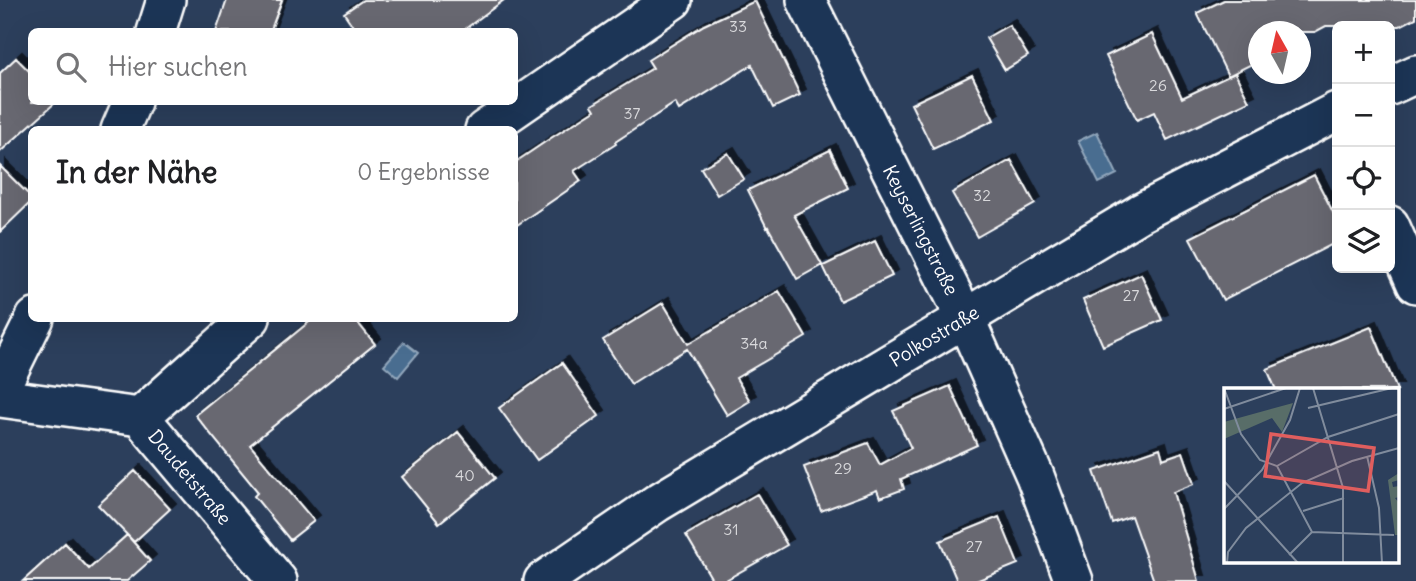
<!DOCTYPE html>
<html lang="de">
<head>
<meta charset="utf-8">
<style>
  body { margin:0; font-family:Delius,sans-serif; background:#f6f6f6; color:#202124 }
  .controls { position:absolute; right:21px; top:21px; display:grid; overflow:hidden; border-radius:10px; box-shadow:0 7px 28px #0002 }
  .controls button { width:63px; height:63px; display:grid; place-items:center; padding:0; border:0; border-bottom:2px solid #e0e0e0; background:#fff; color:#202124; font:35px sans-serif }
  .compass { position:absolute; left:1248px; top:21px; width:63px; height:63px; border-radius:50%; background:#fff; box-shadow:0 7px 28px #0002; rotate:352deg }
  .list { margin:0; padding:0; list-style:none }
  h2 { display:flex; justify-content:space-between; align-items:center; height:91px; margin:0; padding:0 28px; font-size:30px }
  h2 small { font-size:23px; font-weight:400; color:#757577 }
  .icon { flex:none; width:38px; height:38px; fill:none; stroke:currentColor; stroke-width:2; stroke-linecap:round; stroke-linejoin:round }
  .map { position:relative; flex:none; width:1416px; height:581px; overflow:hidden }
  .search { position:absolute; background:#fff; box-shadow:0 7px 28px #0002; left:28px; top:28px; width:490px; height:77px; display:flex; align-items:center; gap:18px; box-sizing:border-box; padding:0 24px; border-radius:10px; color:#757577; font-size:26px }
  .panel { position:absolute; background:#fff; box-shadow:0 7px 28px #0002; left:28px; top:126px; width:490px; height:196px; border-radius:10px }
  .map>svg:first-child { display:block }
</style>
</head>
<body>
<div class="map">
<svg width="1416" height="581" viewBox="0 0 1416 581">
  <defs>
    <filter id="shadow"><feDropShadow dx="6" dy="-6" stdDeviation="0" flood-color="#0009"/></filter>
  </defs>
  <rect width="100%" height="100%" fill="#2c3f5c"/>
  <filter id="ink" filterUnits="userSpaceOnUse"><feTurbulence type="fractalNoise" baseFrequency=".0143" numOctaves="2"/><feDisplacementMap in="SourceGraphic" scale="14" xChannelSelector="R" yChannelSelector="G"/><feConvolveMatrix kernelMatrix="1 2 1 2 8 2 1 2 1" color-interpolation-filters="sRGB"/></filter>
  <g filter="url(#ink)">
    <path fill="#496d90" stroke="#92a7bc" stroke-width="2" d="M1097 132 1117 174 1099 183 1078 141Z
      M404 342 418 353 398 377 384 365Z"/>
    <path fill="#686771" stroke="#fff" stroke-width="2" filter="url(#shadow)" d="M227 0H282L270 32H216Z
      M363 0H504L461 32H357L344 13Z
      M1224 0H1416V18L1400 26H1326L1315 32H1258V61L1228 76 1197 13Z
      M755 1 800 95 773 108 752 65 679 110 675 103 615 142 616 144 574 171 581 181 514 227V163L551 138 595 110 592 105 653 68 648 60 704 25Z
      M1009 25 1028 56 1005 70 986 38Z
      M1152 34 1182 98 1235 73 1249 101 1167 140 1154 112 1137 120 1106 56Z
      M16 58 32 74V102H56L0 152V73Z
      M972 75 994 120 933 149 911 104Z
      M830 150 848 188 794 215 822 265 797 279 768 227 767 228 748 190Z
      M728 153 744 179 717 195 701 168Z
      M1011 160 1035 204 977 237 952 193Z
      M0 166 32 198V201L0 232Z
      M1314 175 1337 220V242L1223 300 1190 238Z
      M875 241 892 276 840 301 823 266Z
      M1141 274 1162 320 1103 346 1083 300Z
      M779 291 806 337 736 378 750 401 727 415 687 349 631 384 603 340 663 303 688 344Z
      M314 318H354L375 344 250 445 314 521 290 540 254 496 258 492 195 415Z
      M1371 327 1397 390H1276L1267 369Z
      M562 363 599 416 537 460 499 408Z
      M950 386 977 445 901 479 904 489 880 498 877 490 821 511 804 467 868 443 880 465 911 448 893 411Z
      M458 432 495 478 439 523 402 477Z
      M1160 448 1163 459 1183 452 1194 484 1173 492 1199 581H1154L1131 516 1112 523 1094 471Z
      M135 471 170 509 134 542 98 505Z
      M757 494 787 545 724 581H713L686 535Z
      M999 517 1018 564 976 581H957L940 541Z
      M127 535 150 561 127 581H23L65 543 89 569Z"/>
    <g fill="none" stroke-linecap="round" stroke-linejoin="round">
      <defs>
        <path id="street" d="M806 0 965 318 1035 476 1074 581
          M156 32 166 0
          M1390 86 1416 74
          M120 130 132 102
          M484 130 673 0
          M1390 225 1416 284
          M0 389 35 318
          M0 398 140 417 278 581
          M140 417 251 318
          M543 581 657 503 1140 213 1337 111"/>
      </defs>
      <use href="#street" stroke="#fff" stroke-width="42"/>
      <use href="#street" stroke="#1d3557" stroke-width="37"/>
    </g>
  </g>
  <g text-anchor="middle" dominant-baseline="central" stroke-width="6" stroke-linejoin="round" paint-order="stroke">
    <g font-size="16" fill="#d9d9dc">
      <text x="738" y="26">33</text>
      <text x="1158" y="85">26</text>
      <text x="632" y="113">37</text>
      <text x="982" y="195">32</text>
      <text x="1131" y="295">27</text>
      <text x="754" y="343">34a</text>
      <text x="843" y="468">29</text>
      <text x="465" y="475">40</text>
      <text x="731" y="529">31</text>
      <text x="974" y="546">27</text>
    </g>
    <g font-size="19" fill="#fff" stroke="#1d3557">
      <text transform="translate(921 230) rotate(63)">Keyserlingstraße</text>
      <text transform="translate(934 336) rotate(-31)">Polkostraße</text>
      <text transform="translate(190 477) rotate(50)">Daudetstraße</text>
    </g>
  </g>
  <g transform="translate(1224 388)">
    <rect width="175" height="175" fill="#2c3f5c"/>
    <path d="M69 15 58 44 48 30 0 51V34ZM175 85V92L168 94 169 99 175 98V109L171 110 175 115V147H171L164 92Z" fill="#586d68"/>
    <path fill="none" stroke="#808c9d" stroke-width="2" d="M0 0 17 46 36 72 53 78 88 144M89 0 119 100V175M84 20 168 0M0 21 62 0M143 68 155 120 158 175M53 78 104 49 175 26M0 93 74 175M0 121 38 82 66 32 76 0M79 123 120 110M65 167 88 144 170 147M3 175 4 164 22 140 78 95 128 73 175 60"/>
    <path fill="#e05e5e" fill-opacity="0.15" stroke="#e05e5e" stroke-width="3.5" d="M47 46 150 60 144 103 41 88Z"/>
    <rect width="175" height="175" fill="none" stroke="#fff" stroke-width="3.5"/>
  </g>
</svg>
<div class="controls">
<button>+</button>
<button>−</button>
<button><svg class="icon" aria-label="locate" viewBox="0 0 24 24"><circle cx="12" cy="12" r="6"/><path d="M12 2v4M12 18v4M2 12h4M18 12h4"/></svg></button>
<button><svg class="icon" aria-label="layers" viewBox="0 0 24 24"><path d="M12 4l9 5-9 5-9-5zM3 14l9 5 9-5"/></svg></button>
</div>
<svg class="compass" viewBox="-18 -18 36 36"><path d="M0-13l5 13h-10z" fill="#e53935"/><path d="M0 13l5-13h-10z" fill="#757577"/></svg>
<div class="search"><svg class="icon" aria-label="search" viewBox="0 0 24 24"><circle cx="10" cy="10" r="6"/><path d="M15 15l6 6"/></svg>Hier suchen</div>
<section class="panel">
<h2>In der Nähe<small>0 Ergebnisse</small></h2>
<ul class="list">
</ul>
</section>
</div>
</body>
</html>
